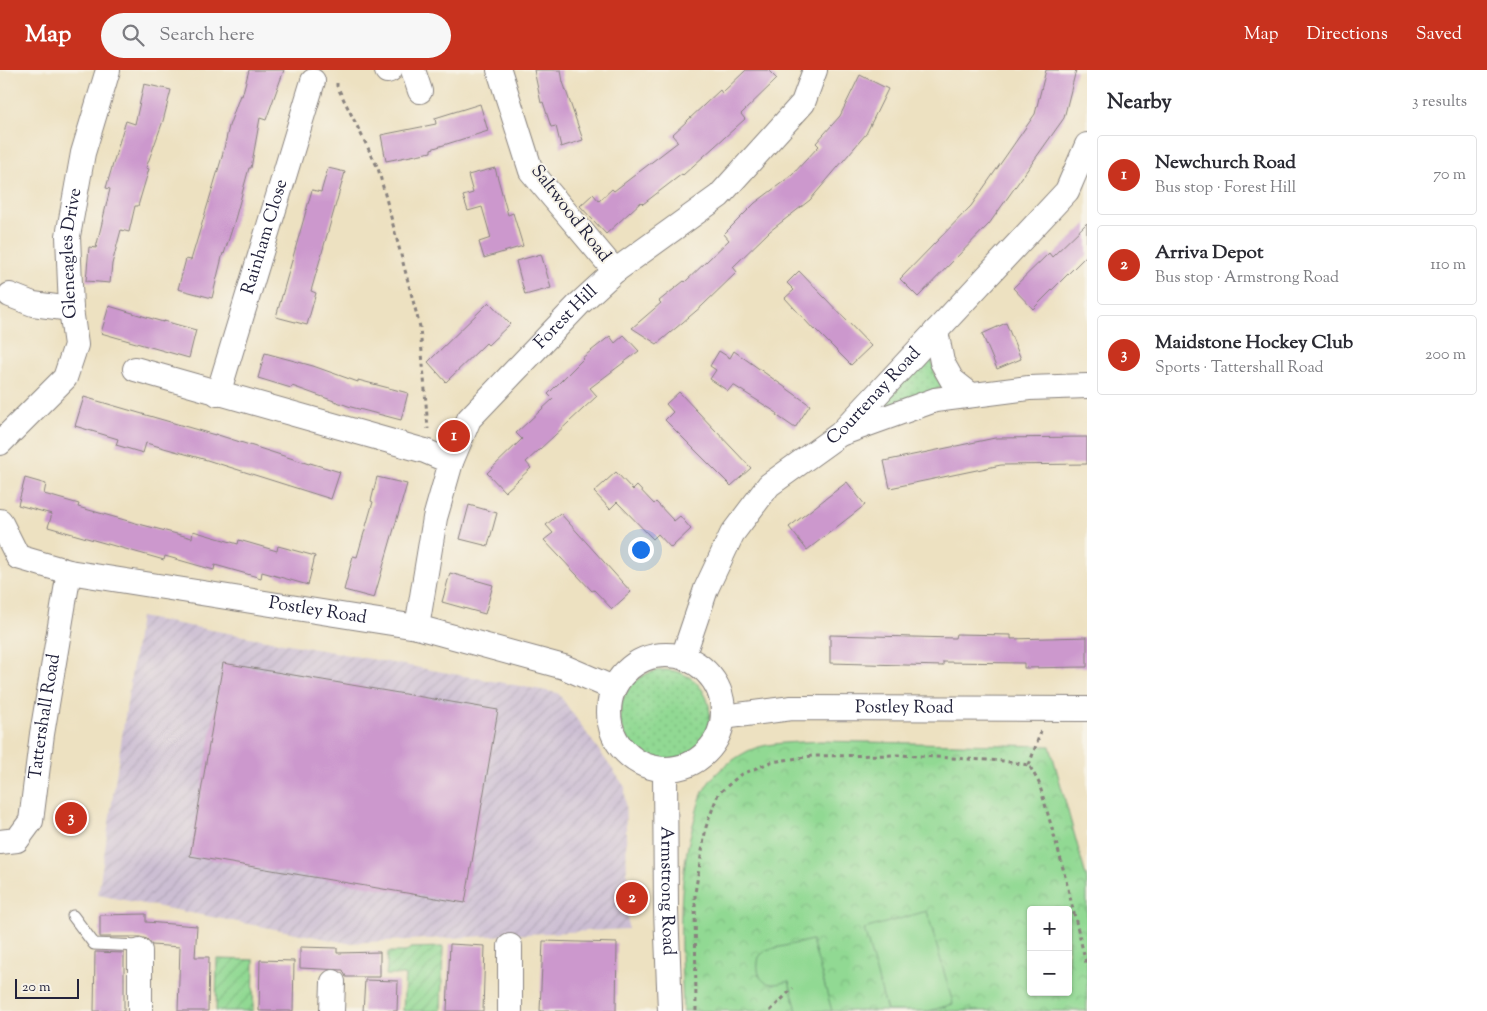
<!DOCTYPE html>
<html lang="en">
<head>
<meta charset="utf-8">
<style>
  body { margin:0; font-family:"Sorts Mill Goudy",serif; background:#f7f7f7; color:#2b2b33 }
  .controls { position:absolute; right:15px; bottom:15px; display:grid; overflow:hidden; border-radius:5px; box-shadow:0 1px 4px #0004 }
  .controls button { width:45px; height:45px; display:grid; place-items:center; padding:0; border:0; border-bottom:1px solid #e1e1e2; background:#fff; color:#2b2b33; font:25px sans-serif }
  .scale { position:absolute; left:15px; bottom:12px; width:64px; box-sizing:border-box; padding-left:5px; border:2px solid #22223b; border-top:0; font-size:14px; line-height:18px; white-space:nowrap; color:#22223b; -webkit-text-stroke:4px #f7f3e8; paint-order:stroke }
  .you { position:absolute; left:640px; top:479px; width:18px; height:18px; margin:-12px; border:4px solid #fff; border-radius:50%; background:#1a73e8; box-shadow:0 0 0 8px #1a73e833 }
  .badge { display:grid; place-items:center; width:32px; height:32px; border-radius:50%; background:#c8321e; color:#fff; font-size:16px; font-weight:700 }
  .pin { position:absolute; translate:-50% -50%; border:2px solid #fff; box-shadow:0 1px 5px #0006 }
  .list { margin:0; padding:0; list-style:none }
  h2 { display:flex; justify-content:space-between; align-items:center; height:65px; margin:0; padding:0 20px; font-size:21px }
  h2 small { font-size:16px; font-weight:400; color:#7c7c81 }
  .list li { display:grid; grid-template-columns:32px 1fr auto; gap:15px; align-items:center; box-sizing:border-box; height:80px; margin:0 10px 10px; padding:0 10px; border:1px solid #e1e1e2; border-radius:5px }
  .list b { display:block; font-size:19px; white-space:nowrap }
  .list p { margin:0; font-size:16px; white-space:nowrap; color:#7c7c81 }
  .list em { font-size:16px; font-style:normal; color:#7c7c81 }
  .icon { flex:none; width:28px; height:28px; fill:none; stroke:currentColor; stroke-width:2; stroke-linecap:round; stroke-linejoin:round }
  .map { position:relative; flex:none; width:1087px; height:941px; overflow:hidden }
  header { display:flex; align-items:center; gap:30px; box-sizing:border-box; height:70px; padding:0 25px; background:#c8321e; color:#fff }
  header strong { font-size:24px }
  nav { display:flex; gap:28px; margin-inline-start:auto; font-size:18px }
  .search { width:350px; height:45px; background:#f7f7f7; display:flex; align-items:center; gap:12px; box-sizing:border-box; padding:0 18px; border-radius:28px; color:#7c7c81; font-size:19px }
  main { display:flex }
  aside { flex:1; background:#fff }
  .map>svg:first-child { display:block }
</style>
</head>
<body>
<header>
<strong>Map</strong>
<div class="search"><svg class="icon" aria-label="search" viewBox="0 0 24 24"><circle cx="10" cy="10" r="6"/><path d="M15 15l6 6"/></svg>Search here</div>
<nav><a>Map</a><a>Directions</a><a>Saved</a></nav>
</header>
<main>
<div class="map">
<svg width="1087" height="941" viewBox="0 0 1087 941">
  <defs>
    <pattern id="industrial-furrows" width="10" height="10" patternUnits="userSpaceOnUse" patternTransform="scale(1.25)"><rect width="10" height="10" fill="#ccbed3"/><path d="M-1 1l2-2M0 10L10 0M9 11l2-2" fill="none" stroke="#afa3b6"/></pattern>
    <pattern id="grass-dots" width="8" height="8" patternUnits="userSpaceOnUse" patternTransform="scale(1.25)"><rect width="8" height="8" fill="#91d993"/><path d="M2 2h.1M6 6h.1" fill="none" stroke="#7dba80" stroke-width="1.8" stroke-linecap="round"/></pattern>
    <pattern id="park-crowns" width="20" height="18" patternUnits="userSpaceOnUse" patternTransform="scale(1.25)"><rect width="20" height="18" fill="#91d993"/><path d="M2 6a3 3 0 1 1 6 0M12 15a3 3 0 1 1 6 0" fill="none" stroke="#7dba80"/></pattern>
    <pattern id="garden-furrows" width="10" height="10" patternUnits="userSpaceOnUse" patternTransform="scale(1.25)"><rect width="10" height="10" fill="#91d993"/><path d="M-1 1l2-2M0 10L10 0M9 11l2-2" fill="none" stroke="#7dba80"/></pattern>
  </defs>
  <rect width="100%" height="100%" fill="#f7f3e8"/>
  <filter id="ink" filterUnits="userSpaceOnUse"><feTurbulence type="fractalNoise" baseFrequency=".02" numOctaves="2"/><feDisplacementMap in="SourceGraphic" scale="10" xChannelSelector="R" yChannelSelector="G"/><feConvolveMatrix kernelMatrix="1 2 1 2 8 2 1 2 1" color-interpolation-filters="sRGB"/></filter>
  <filter id="wash" filterUnits="userSpaceOnUse"><feTurbulence type="fractalNoise" baseFrequency=".0096" numOctaves="4" result="noise"/><feDisplacementMap in="SourceGraphic" scale="20" xChannelSelector="R" yChannelSelector="G"/><feGaussianBlur stdDeviation="1.12" result="paint"/><feColorMatrix in="noise" values="0 0 0 0 0 0 0 0 0 0 0 0 0 0 0 0 0 1.4 0 .05"/><feComposite in="paint" operator="in"/></filter>
  <g filter="url(#wash)">
    <rect width="100%" height="100%" fill="#ede1c1"/>
    <path fill="url(#industrial-furrows)" d="M140 547 558 623 625 717 628 859 347 873 98 825Z"/>
    <path fill="url(#grass-dots)" stroke="#5a7e67" d="M930 282 936 308 944 317 870 342Z
      M620 645a45 45 0 1 1 90 0a45 45 0 1 1-90 0Z"/>
    <path fill="url(#park-crowns)" stroke="#5a7e67" fill-rule="evenodd" d="M820 671 1050 676 1087 810V941H683C681 878 676 816 693 755 697 742 699 727 707 715 716 701 733 689 748 681 769 671 797 673 820 671ZM1031 840H1068V922H1031Z"/>
    <path fill="url(#garden-furrows)" stroke="#5a7e67" d="M443 877 441 941H403L405 905H386L388 882H405L411 878Z
      M217 889 254 890 253 941H216Z"/>
    <path fill="#91d993" stroke="#5a7e67" d="M927 841 953 934 929 941H887L864 859Z
      M812 870 832 941H797L789 911C784 912 779 914 774 914 758 914 756 899 759 887L766 880Z"/>
    <g id="blocks">
      <path fill="#cc98cd" d="M249 0H284L266 50 260 48 251 98H249L234 153 224 184 223 183 212 228 178 219 186 189 191 190 222 87 229 56 240 25 242 26Z
        M534 0H561L563 12 583 70 561 77 556 56 551 57 543 32 541 33Z
        M746 0H768L777 9 741 44 745 49 683 105 682 104 643 134 641 132 606 164 580 136 593 124 599 131 612 119 614 121 678 72 672 65 720 20 722 23Z
        M1046 0H1076L1064 48 989 154 918 227 900 209 971 136 1035 44Z
        M860 5 888 19 866 64 810 130 770 161 733 197 737 202 702 236 657 274 632 258 661 233 659 231 684 211 685 212 729 170 724 164 755 133 792 105 819 76 816 73 840 46Z
        M144 14 171 20 163 51 146 98 149 99 138 136H135L129 162 121 160 112 194 110 213 86 211 89 177 96 178 110 119 106 118 122 63 126 51 135 54Z
        M480 34 488 61 431 79V82L386 91 381 65 436 54 435 48Z
        M328 98 345 102 311 221 316 223 307 255 276 247 312 120 321 122Z
        M495 98 508 145 513 143 523 176 484 188 479 172 491 168 482 137 468 141 463 126 473 123 468 105Z
        M1087 153V185L1033 239 1013 218 1049 183 1052 187Z
        M541 184 551 218 525 225 516 191Z
        M799 201 871 276 851 295 815 259 814 260 785 228 794 220 787 213Z
        M489 232 510 254 488 275 486 273 446 312 428 292Z
        M109 236 163 252 164 251 196 260 189 288 101 263Z
        M1006 253 1021 289 997 299 982 264Z
        M624 265 639 281 590 318 597 326 526 392 531 398 505 422 487 403 522 369 516 363 553 329 548 324 583 289 582 288 610 266 615 273Z
        M719 281 730 288 734 281 810 335 795 358 776 345 777 343 733 315 728 321 710 309 716 300 710 296Z
        M265 283 313 296 358 312V310L408 323 401 350 351 337 292 316 291 318 258 308Z
        M679 322 751 398 731 416 665 350 673 342 666 334Z
        M84 327 215 365V364L309 394 310 393 340 402 331 429 207 390 146 373 143 383 116 375 118 369 75 356Z
        M1087 367V394L1001 395 890 418 884 391 995 368Z
        M616 402 633 420 637 416 654 434 656 432 674 451 680 446 691 459 671 478 658 464 653 469 617 432 610 439 594 422Z
        M377 407 407 414 374 528 344 520 353 486 357 487 373 432 371 431Z
        M25 408 46 414 44 424 79 434 78 437 139 454 192 468 193 461 238 474 239 470 277 481 278 476 315 486 308 515 262 502 261 508 215 495 214 500 165 486 164 490 48 457 52 444 18 435Z
        M847 412 865 435 807 480 789 457Z
        M469 435 497 443 488 476 460 469Z
        M560 443 631 522 612 539 594 520 592 521 544 470 553 463 546 455Z
        M450 503 493 515 485 544 442 532Z
        M956 564 1011 565V569L1087 567V597L1024 598V593L943 592V596L830 593V565L955 568Z
        M223 593 498 640 465 833 190 786Z
        M146 844V852L197 856 195 887H209L208 941H178L180 877 152 875 147 869 140 867H100V845Z
        M543 871 617 873 616 941H540Z
        M450 874 485 876 483 941H447Z
        M300 877 337 878V883L380 882V907H346L343 900 300 898Z
        M95 882 124 883V941H94Z
        M260 890 294 891 293 941H259Z
        M365 910 398 911 397 941H363Z"/>
    </g>
  </g>
  <g filter="url(#ink)">
    <use href="#blocks" fill-opacity="0" stroke="#88827e" stroke-width="1"/>
    <g fill="none" stroke-linecap="round" stroke-linejoin="round">
      <defs>
        <path id="lane" d="M73 846 94 874 139 876 140 881"/>
        <g id="street">
          <path d="M413 0 420 21"/>
          <path d="M499 0 531 101 615 201"/>
          <path d="M387 1 390 0"/>
          <path d="M10 225 33 234 71 239"/>
          <path d="M936 261 942 292 952 310 971 325"/>
          <path d="M135 299 425 381 451 392"/>
          <path id="s1" d="M218 324 313 11"/>
          <path d="M843 363 935 330 1029 318 1087 316"/>
          <path id="s2" d="M0 373 65 308 76 275 71 239 68 166 83 83 108 0"/>
          <path d="M0 451 18 487"/>
          <path id="s3" d="M18 487 69 502 417 557 564 597 613 618"/>
          <path id="s4" d="M417 557 435 448 451 392 469 349 579 234 615 201 719 126 803 33 815 0"/>
          <circle cx="666" cy="642" r="57"/>
          <path id="s5" d="M683 587 706 519 732 464 769 415 840 364 1067 121 1087 75"/>
          <path id="s6" d="M723 647 792 638 1087 639"/>
          <path id="s7" d="M665 701 666 840 670 941"/>
          <path id="s8" d="M0 772 17 770 31 751 42 664 69 502"/>
          <path d="M140 881V941"/>
          <path d="M332 941 333 912"/>
          <path d="M510 941V876"/>
        </g>
      </defs>
      <use href="#lane" stroke="#88827e" stroke-width="13"/>
      <use href="#street" stroke="#88827e" stroke-width="26"/>
      <path stroke="#88827e" stroke-width="3" stroke-dasharray="4 4" stroke-linecap="butt" d="M337 13V16L378 98 420 257 428 359
        M1029 695 1041 661
        M696 941 695 823 706 757 718 724 740 705 771 692 812 686 901 685 1003 691 1029 695 1039 713 1061 790 1087 897
        M770 941 793 918"/>
      <use href="#lane" stroke="#fff" stroke-width="11"/>
      <use href="#street" stroke="#fff" stroke-width="24"/>
    </g>
  </g>
  <g text-anchor="middle" dominant-baseline="central" stroke-width="4" stroke-linejoin="round" paint-order="stroke">
    <g font-size="18" fill="#22223b" stroke="#f7f3e8">
      <text transform="translate(570 144) rotate(52)">Saltwood Road</text>
      <text stroke="none"><textPath href="#s1" startOffset="164">Rainham Close</textPath></text>
      <text stroke="none"><textPath href="#s2" startOffset="219">Gleneagles Drive</textPath></text>
      <text stroke="none"><textPath href="#s4" startOffset="356">Forest Hill</textPath></text>
      <text stroke="none"><textPath href="#s5" startOffset="332">Courtenay Road</textPath></text>
      <text stroke="none"><textPath href="#s3" startOffset="305">Postley Road</textPath></text>
      <text stroke="none"><textPath href="#s6" startOffset="182">Postley Road</textPath></text>
      <text stroke="none"><textPath href="#s8" startOffset="146">Tattershall Road</textPath></text>
      <text stroke="none"><textPath href="#s7" startOffset="120">Armstrong Road</textPath></text>
    </g>
  </g>
</svg>
<div class="controls">
<button>+</button>
<button>−</button>
</div>
<div class="scale">20 m</div>
<div class="you"></div>
<div class="pin badge" style="left:454px;top:366px">1</div>
<div class="pin badge" style="left:632px;top:828px">2</div>
<div class="pin badge" style="left:71px;top:748px">3</div>
</div>
<aside>
<h2>Nearby<small>3 results</small></h2>
<ul class="list">
<li><span class="badge">1</span><div><b>Newchurch Road</b><p>Bus stop · Forest Hill</p></div><em>70 m</em></li>
<li><span class="badge">2</span><div><b>Arriva Depot</b><p>Bus stop · Armstrong Road</p></div><em>110 m</em></li>
<li><span class="badge">3</span><div><b>Maidstone Hockey Club</b><p>Sports · Tattershall Road</p></div><em>200 m</em></li>
</ul>
</aside>
</main>
</body>
</html>
